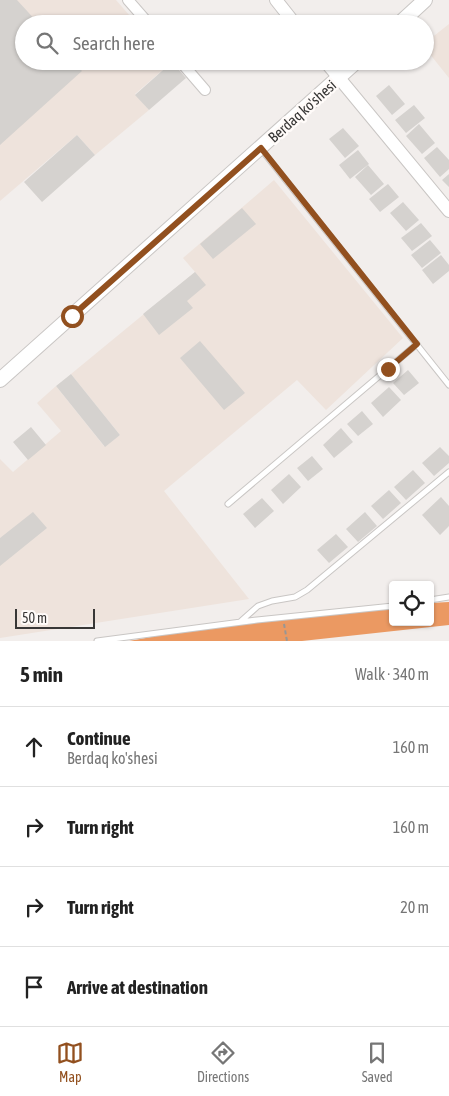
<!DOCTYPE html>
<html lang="en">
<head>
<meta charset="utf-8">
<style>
  body { margin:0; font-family:"Asap Condensed",sans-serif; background:#f6f6f6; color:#222 }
  .controls { position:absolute; right:15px; bottom:15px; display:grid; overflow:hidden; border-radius:5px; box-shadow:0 1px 4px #0004 }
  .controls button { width:45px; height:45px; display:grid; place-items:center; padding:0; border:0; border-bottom:1px solid #e0e0e0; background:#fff; color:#222; font:25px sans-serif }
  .scale { position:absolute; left:15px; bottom:12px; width:80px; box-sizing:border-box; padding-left:5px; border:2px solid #383736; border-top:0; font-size:14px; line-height:18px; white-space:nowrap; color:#383736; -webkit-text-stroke:4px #fffbf9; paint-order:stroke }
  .stop { position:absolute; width:15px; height:15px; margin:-11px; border:4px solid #92501f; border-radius:50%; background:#fff }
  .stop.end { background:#92501f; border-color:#fff; box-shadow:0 1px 5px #0008 }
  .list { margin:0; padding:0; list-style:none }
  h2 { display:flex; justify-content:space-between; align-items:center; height:65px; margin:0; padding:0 20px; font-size:21px }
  h2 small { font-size:16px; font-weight:400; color:#767676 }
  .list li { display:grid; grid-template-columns:32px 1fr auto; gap:15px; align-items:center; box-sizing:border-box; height:80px; padding:0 20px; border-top:1px solid #e0e0e0 }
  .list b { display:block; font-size:19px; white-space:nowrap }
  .list p { margin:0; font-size:16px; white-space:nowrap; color:#767676 }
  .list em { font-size:16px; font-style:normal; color:#767676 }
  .icon { flex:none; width:28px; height:28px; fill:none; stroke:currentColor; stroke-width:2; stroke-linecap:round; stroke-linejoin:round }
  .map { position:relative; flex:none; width:449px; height:641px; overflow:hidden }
  .search { position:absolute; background:#fff; box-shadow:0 1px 4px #0004; left:15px; right:15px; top:15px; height:55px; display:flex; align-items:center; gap:12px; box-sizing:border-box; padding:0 18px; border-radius:28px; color:#767676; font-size:19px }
  .sheet { height:385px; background:#fff }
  nav { display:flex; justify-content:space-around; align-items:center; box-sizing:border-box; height:70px; border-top:1px solid #e0e0e0; background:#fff; font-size:14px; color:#767676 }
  nav a { display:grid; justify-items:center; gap:2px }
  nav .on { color:#92501f }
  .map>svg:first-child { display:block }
</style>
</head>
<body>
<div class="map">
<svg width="449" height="641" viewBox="0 0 449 641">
  <rect width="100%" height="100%" fill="#f2eeec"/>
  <path fill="#eee3dc" d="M0 0H116L137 24H24V61L172 62 135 94 149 110 95 155 77 135 0 201Z
    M449 24V78L425 48V43Z
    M274 180 403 338 326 410 297 380 164 491 249 599 0 638V459L13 472 61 431 37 403 56 386 104 446 120 435 71 374 195 272 183 258Z"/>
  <path fill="#eb9962" d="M449 602V625L302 641H129L206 627 393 607V622H430V603Z"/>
  <path fill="#d5d2cf" d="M0 0H17L39 24H24V61H73L82 71 0 145Z
    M172 62 186 78 149 110 135 95Z
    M389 85 405 104 392 115 376 96Z
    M414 105 425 118 406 133 395 120Z
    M419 124 435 143 422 154 406 136Z
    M343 128 359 146 345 158 329 139Z
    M77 135 95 155 42 202 24 182Z
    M437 147 449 160V169L440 177 424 158Z
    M358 150 369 164 350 179 339 165Z
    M368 165 384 184 371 195 355 177Z
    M449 174V187L442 180Z
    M388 184 399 197 380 212 369 199Z
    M403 202 419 220 406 231 390 213Z
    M242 208 256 224 213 259 200 244Z
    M421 223 432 236 412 251 401 238Z
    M430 240 441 253 422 268 411 255Z
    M441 255 449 265V271L433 284 422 270Z
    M195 272 206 285 187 301 193 308 159 335 143 314Z
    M200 341 245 393 224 410 180 358Z
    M408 370 419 383 404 395 393 383Z
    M71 374 120 435 105 447 56 386Z
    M389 387 401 400 383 417 371 403Z
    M362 411 373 424 358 436 347 424Z
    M31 427 46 445 28 460 13 442Z
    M341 428 353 442 334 458 323 445Z
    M440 447 449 456V463L434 476 422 463Z
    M312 456 323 469 308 481 297 468Z
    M413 470 425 483 406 500 394 487Z
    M289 474 301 487 283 504 271 490Z
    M389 490 401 503 383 519 371 506Z
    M441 497 449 506V526L440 535 422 515Z
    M262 498 274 511 255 528 243 514Z
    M33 512 47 528 0 566V538Z
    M365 512 377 526 358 542 346 529Z
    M336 534 348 547 329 563 317 550Z"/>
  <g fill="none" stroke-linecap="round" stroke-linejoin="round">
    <defs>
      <path id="service" d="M261 149 449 385
        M228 504 417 344
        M430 600 449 597
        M241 621 258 606 272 601 295 597 307 590 449 472
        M97 641 257 620 393 606"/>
      <path id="minor" d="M128 0 149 24
        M180 61 205 90"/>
      <path id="tertiary" d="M276 0 295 24
        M325 61 449 211"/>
      <path id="secondary" d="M399 24 425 0
        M0 380 357 61"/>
    </defs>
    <use href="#service" stroke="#c9c6c4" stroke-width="7"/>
    <use href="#minor" stroke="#c9c6c4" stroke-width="12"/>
    <use href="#tertiary" stroke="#c9c6c4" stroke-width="14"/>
    <use href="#secondary" stroke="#c9c6c4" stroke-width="16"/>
    <path stroke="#989694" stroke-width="2" stroke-dasharray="4 2.5" stroke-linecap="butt" d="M284 624 287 641"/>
    <use href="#service" stroke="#fff" stroke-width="5"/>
    <use href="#minor" stroke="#fff" stroke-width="10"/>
    <use href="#tertiary" stroke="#fff" stroke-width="12"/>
    <use href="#secondary" stroke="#fff" stroke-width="14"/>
  </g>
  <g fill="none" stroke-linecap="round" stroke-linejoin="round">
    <path stroke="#92501f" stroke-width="6" d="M72 316 261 148 417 344 388 369"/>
  </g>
  <g text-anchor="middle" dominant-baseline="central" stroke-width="5" stroke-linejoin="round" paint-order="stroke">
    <g font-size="15" fill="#383736" stroke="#fffbf9">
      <text transform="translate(302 111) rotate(-42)">Berdaq ko'shesi</text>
    </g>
  </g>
</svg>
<div class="controls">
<button><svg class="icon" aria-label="locate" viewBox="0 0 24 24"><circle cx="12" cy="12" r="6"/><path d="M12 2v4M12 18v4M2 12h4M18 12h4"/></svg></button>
</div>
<div class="scale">50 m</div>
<div class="stop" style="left:72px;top:316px"></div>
<div class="stop end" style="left:388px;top:369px"></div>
<div class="search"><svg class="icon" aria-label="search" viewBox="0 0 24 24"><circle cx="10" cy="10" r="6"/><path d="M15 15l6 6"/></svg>Search here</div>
</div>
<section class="sheet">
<h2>5 min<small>Walk · 340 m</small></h2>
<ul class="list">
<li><svg class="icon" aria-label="ahead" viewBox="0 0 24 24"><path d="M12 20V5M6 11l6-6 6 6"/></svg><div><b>Continue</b><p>Berdaq ko'shesi</p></div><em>160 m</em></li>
<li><svg class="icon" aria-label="right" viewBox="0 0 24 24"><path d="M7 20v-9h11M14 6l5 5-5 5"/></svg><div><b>Turn right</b></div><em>160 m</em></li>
<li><svg class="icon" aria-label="right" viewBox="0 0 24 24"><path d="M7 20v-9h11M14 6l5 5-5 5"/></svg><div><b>Turn right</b></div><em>20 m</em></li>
<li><svg class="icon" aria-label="arrive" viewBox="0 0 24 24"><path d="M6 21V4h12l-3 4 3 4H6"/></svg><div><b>Arrive at destination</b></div></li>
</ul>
</section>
<nav>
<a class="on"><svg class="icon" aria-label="map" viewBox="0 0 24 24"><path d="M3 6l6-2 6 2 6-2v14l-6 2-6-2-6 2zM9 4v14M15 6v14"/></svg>Map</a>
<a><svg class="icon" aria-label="directions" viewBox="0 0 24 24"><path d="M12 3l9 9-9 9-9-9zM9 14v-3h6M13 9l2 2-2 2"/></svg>Directions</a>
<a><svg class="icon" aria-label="saved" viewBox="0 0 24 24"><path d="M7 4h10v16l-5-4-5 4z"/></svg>Saved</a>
</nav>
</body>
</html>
